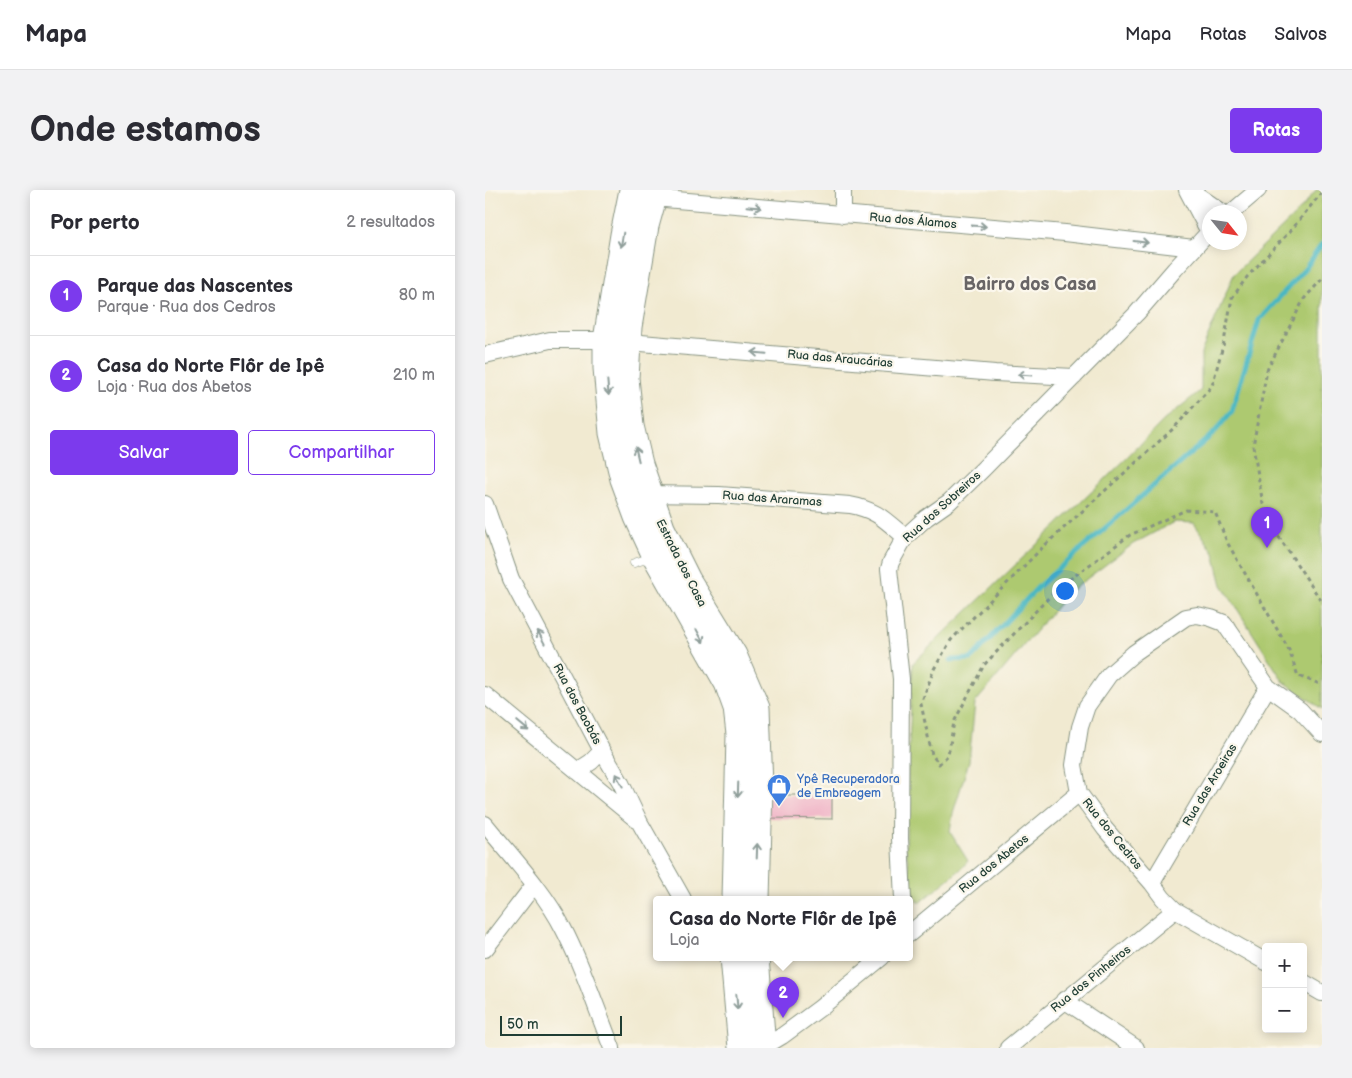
<!DOCTYPE html>
<html lang="pt">
<head>
<meta charset="utf-8">
<style>
  body { margin:0; font-family:"Balsamiq Sans",sans-serif; background:#f2f2f3; color:#2b2b33 }
  .controls { position:absolute; right:15px; bottom:15px; display:grid; overflow:hidden; border-radius:5px; box-shadow:0 2px 12px #0003 }
  .controls button { width:45px; height:45px; display:grid; place-items:center; padding:0; border:0; border-bottom:1px solid #e1e1e2; background:#fff; color:#2b2b33; font:25px sans-serif }
  .compass { position:absolute; left:717px; top:15px; width:45px; height:45px; border-radius:50%; background:#fff; box-shadow:0 2px 12px #0003; rotate:120deg }
  .scale { position:absolute; left:15px; bottom:12px; width:122px; box-sizing:border-box; padding-left:5px; border:2px solid #1f3d34; border-top:0; font-size:14px; line-height:18px; white-space:nowrap; color:#1f3d34; -webkit-text-stroke:4px #fbf7ec; paint-order:stroke }
  .you { position:absolute; left:579px; top:400px; width:18px; height:18px; margin:-12px; border:4px solid #fff; border-radius:50%; background:#1a73e8; box-shadow:0 0 0 8px #1a73e833 }
  .badge { display:grid; place-items:center; width:32px; height:32px; border-radius:50%; background:#7c3aed; color:#fff; font-size:16px; font-weight:700 }
  .pin { position:absolute; translate:-50% -41px; filter:drop-shadow(0 1px 2px #0008) }
  .pin::after { content:''; position:absolute; top:26px; width:18px; height:15px; background:inherit; clip-path:polygon(0 0,100% 0,50% 100%) }
  .popup { position:absolute; left:168px; top:706px; width:260px; height:65px; box-sizing:border-box; display:grid; place-content:center; border-radius:5px; background:#fff; filter:drop-shadow(0 1px 4px #0005); font-size:16px; white-space:nowrap; color:#7c7c81 }
  .popup b { font-size:19px; color:#2b2b33 }
  .popup::after { content:''; position:absolute; left:50%; top:100%; margin-left:-10px; border:10px solid transparent; border-top-color:#fff }
  .list { margin:0; padding:0; list-style:none }
  h2 { display:flex; justify-content:space-between; align-items:center; height:65px; margin:0; padding:0 20px; font-size:21px }
  h2 small { font-size:16px; font-weight:400; color:#7c7c81 }
  .list li { display:grid; grid-template-columns:32px 1fr auto; gap:15px; align-items:center; box-sizing:border-box; height:80px; padding:0 20px; border-top:1px solid #e1e1e2 }
  .list b { display:block; font-size:19px; white-space:nowrap }
  .list p { margin:0; font-size:16px; white-space:nowrap; color:#7c7c81 }
  .list em { font-size:16px; font-style:normal; color:#7c7c81 }
  .actions { display:flex; gap:10px; padding:15px 20px }
  .actions a { flex:1; padding:11px 0; border:1px solid #7c3aed; border-radius:5px; text-align:center; font-size:18px; color:#7c3aed }
  .actions .main { background:#7c3aed; color:#fff }
  .map { position:relative; flex:none; width:837px; height:858px; overflow:hidden; border-radius:5px }
  header { display:flex; align-items:center; gap:30px; box-sizing:border-box; height:70px; padding:0 25px; background:#fff; border-bottom:1px solid #e1e1e2 }
  header strong { font-size:24px }
  nav { display:flex; gap:28px; margin-inline-start:auto; font-size:18px }
  .intro { display:flex; align-items:center; justify-content:space-between; box-sizing:border-box; height:120px; padding:0 30px }
  h1 { margin:0; font-size:35px }
  .button { padding:12px 22px; border-radius:5px; background:#7c3aed; color:#fff; font-size:18px; font-weight:700 }
  main { display:flex; gap:30px; padding:0 30px }
  aside { flex:1; background:#fff; border-radius:5px; box-shadow:0 2px 12px #0003 }
  .map>svg:first-child { display:block }
</style>
</head>
<body>
<header>
<strong>Mapa</strong>
<nav><a>Mapa</a><a>Rotas</a><a>Salvos</a></nav>
</header>
<div class="intro"><h1>Onde estamos</h1><a class="button">Rotas</a></div>
<main>
<aside>
<h2>Por perto<small>2 resultados</small></h2>
<ul class="list">
<li><span class="badge">1</span><div><b>Parque das Nascentes</b><p>Parque · Rua dos Cedros</p></div><em>80 m</em></li>
<li><span class="badge">2</span><div><b>Casa do Norte Flôr de Ipê</b><p>Loja · Rua dos Abetos</p></div><em>210 m</em></li>
</ul>
<div class="actions"><a class="main">Salvar</a><a>Compartilhar</a></div>
</aside>
<div class="map">
<svg width="837" height="858" viewBox="0 0 837 858">
  <rect width="100%" height="100%" fill="#fbf7ec"/>
  <filter id="ink" filterUnits="userSpaceOnUse"><feTurbulence type="fractalNoise" baseFrequency=".02" numOctaves="2"/><feDisplacementMap in="SourceGraphic" scale="10" xChannelSelector="R" yChannelSelector="G"/><feConvolveMatrix kernelMatrix="1 2 1 2 8 2 1 2 1" color-interpolation-filters="sRGB"/></filter>
  <filter id="wash" filterUnits="userSpaceOnUse"><feTurbulence type="fractalNoise" baseFrequency=".0096" numOctaves="4" result="noise"/><feDisplacementMap in="SourceGraphic" scale="20" xChannelSelector="R" yChannelSelector="G"/><feGaussianBlur stdDeviation="1.12" result="paint"/><feColorMatrix in="noise" values="0 0 0 0 0 0 0 0 0 0 0 0 0 0 0 0 0 1.4 0 .05"/><feComposite in="paint" operator="in"/></filter>
  <g filter="url(#wash)">
    <rect width="100%" height="100%" fill="#f1ead1"/>
    <path fill="#adc96f" stroke="#668352" d="M831 0H837V519L798 491 737 395 729 363 709 333 689 332 648 354 583 403 490 513 484 571 468 623 465 642 483 671 475 680 434 713 427 702 421 658 423 575 428 473 642 268 678 231 716 200V163L749 84 815 20Z"/>
    <g fill="none" stroke-linecap="round" stroke-linejoin="round">
      <path stroke="#49b7c3" stroke-width="5" d="M466 470 486 469 555 395 729 243 747 221 774 130 820 79 837 54"/>
    </g>
    <g id="blocks">
      <path fill="#efaec3" d="M283 605H347V629L283 628Z"/>
    </g>
  </g>
  <g filter="url(#ink)">
    <use href="#blocks" fill-opacity="0" stroke="#889482" stroke-width="1"/>
    <g fill="none" stroke-linecap="round" stroke-linejoin="round">
      <defs>
        <path id="service" d="M149 373 167 367"/>
        <path id="minor" d="M358 0V25
          M702 0 724 42
          M705 0 737 22
          M161 6 168 8 580 43 709 58
          M747 22 773 0
          M0 165 65 150H121L510 183 589 187
          M158 304 234 305 365 315C392 320 400 330 420 347
          M0 314 26 389 117 561 136 593 155 633 198 709
          M0 505 152 630
          M92 581 106 572 117 561
          M0 634C25 665 60 702 78 738 98 776 111 818 127 858
          M667 693 783 497
          M418 709 415 649 416 489 404 379 406 372 420 347 441 328 464 312 497 280 652 123 690 79 724 42
          M424 744 594 603
          M0 759 49 695
          M781 772 690 720 678 708 667 693 620 639 594 603 589 575 595 537 602 516 624 485 649 463 701 427 712 425 726 428 739 433 783 497 815 520 837 544
          M818 792 837 803
          M579 810 651 858
          M277 858 297 846 335 818 397 767
          M523 858 690 720"/>
        <path id="primary" d="M147 0 138 45 121 150V178L127 243 138 289 152 327 170 366 242 493 251 518 254 544 253 590 250 709
          M171 0 161 36 144 137 141 188 146 236 155 274 177 338 203 390 249 465 272 518 275 596 272 709
          M248 767 256 858
          M271 767 278 858"/>
      </defs>
      <use href="#service" stroke="#889482" stroke-width="9"/>
      <use href="#minor" stroke="#889482" stroke-width="18"/>
      <use href="#primary" stroke="#889482" stroke-width="27"/>
      <path stroke="#889482" stroke-width="3" stroke-dasharray="4 4" stroke-linecap="butt" d="M837 2 807 39 762 87 747 108 739 152 727 196 689 238 559 356 466 450 449 479 436 514 447 565 454 574 463 565 469 532 499 475 573 398 645 345 701 320 730 322 742 352 804 460 813 486 835 494 837 493
        M837 89 819 109 782 180 768 256 780 326 837 412"/>
      <use href="#service" stroke="#fff" stroke-width="8"/>
      <use href="#minor" stroke="#fff" stroke-width="16"/>
      <use href="#primary" stroke="#fff" stroke-width="25"/>
    </g>
    <defs><path id="oneway-shaft" d="M-6 0H5M1.5-3L5.5 0L1.5 3" fill="none" stroke-width="1.6" stroke-linecap="round" stroke-linejoin="round" transform="scale(1.25)"/></defs>
    <g stroke="#8f9e9a">
      <use href="#oneway-shaft" transform="translate(269 17) rotate(5)"/>
      <use href="#oneway-shaft" transform="translate(494 36) rotate(4)"/>
      <use href="#oneway-shaft" transform="translate(137 50) rotate(100)"/>
      <use href="#oneway-shaft" transform="translate(656 52) rotate(7)"/>
      <use href="#oneway-shaft" transform="translate(274 163) rotate(-175)"/>
      <use href="#oneway-shaft" transform="translate(540 185) rotate(-176)"/>
      <use href="#oneway-shaft" transform="translate(123 198) rotate(85)"/>
      <use href="#oneway-shaft" transform="translate(152 264) rotate(-103)"/>
      <use href="#oneway-shaft" transform="translate(215 446) rotate(62)"/>
      <use href="#oneway-shaft" transform="translate(56 447) rotate(-118)"/>
      <use href="#oneway-shaft" transform="translate(38 536) rotate(40)"/>
      <use href="#oneway-shaft" transform="translate(134 590) rotate(-119)"/>
      <use href="#oneway-shaft" transform="translate(253 600) rotate(92)"/>
      <use href="#oneway-shaft" transform="translate(272 661) rotate(-88)"/>
      <use href="#oneway-shaft" transform="translate(252 812) rotate(85)"/>
    </g>
  </g>
  <defs>
    <symbol id="shop-pin" viewBox="-11 -11 22 30"><path d="M0 17L-7.5 6A9.5 9.5 0 1 1 7.5 6Z" fill="#3f7fe0" stroke="#fbf7ec"/><path d="M-5-2.5h2.3a2.7 3.5 0 0 1 5.4 0H5L5.5 6h-11ZM-1.5-2.5h3a1.5 2.3 0 0 0-3 0Z" fill="#fff"/></symbol>
  </defs>
  <g fill-rule="evenodd">
    <use href="#shop-pin" x="280" y="582" width="28" height="38"/>
  </g>
  <g text-anchor="middle" dominant-baseline="central" stroke-width="4.5" stroke-linejoin="round" paint-order="stroke">
    <g font-size="12" fill="#1f3d34" stroke="#fbf7ec">
      <text transform="translate(428 31) rotate(5)">Rua dos Álamos</text>
      <text transform="translate(355 169) rotate(5)">Rua das Araucárias</text>
      <text transform="translate(287 309) rotate(4)">Rua das Araramas</text>
      <text transform="translate(457 317) rotate(-42)">Rua dos Sobreiros</text>
      <text transform="translate(196 373) rotate(63)">Estrada dos Casa</text>
      <text transform="translate(92 514) rotate(62)">Rua dos Baobás</text>
      <text transform="translate(725 595) rotate(-59)">Rua das Aroeiras</text>
      <text transform="translate(627 644) rotate(51)">Rua dos Cedros</text>
      <text transform="translate(509 674) rotate(-39)">Rua dos Abetos</text>
      <text transform="translate(606 789) rotate(-39)">Rua dos Pinheiros</text>
    </g>
    <g font-size="12" fill="#366cbe" stroke="#fbf7ec" text-anchor="start">
      <text x="312" y="589">Ypê Recuperadora<tspan x="312" dy="14">de Embreagem</tspan></text>
    </g>
    <g font-size="18" font-weight="bold" fill="#686566" stroke="#fbf7ec">
      <text x="545" y="94">Bairro dos Casa</text>
    </g>
  </g>
</svg>
<div class="controls">
<button>+</button>
<button>−</button>
</div>
<svg class="compass" viewBox="-18 -18 36 36"><path d="M0-13l5 13h-10z" fill="#e53935"/><path d="M0 13l5-13h-10z" fill="#7c7c81"/></svg>
<div class="scale">50 m</div>
<div class="you"></div>
<div class="pin badge" style="left:782px;top:358px">1</div>
<div class="pin badge" style="left:298px;top:828px">2</div>
<div class="popup"><b>Casa do Norte Flôr de Ipê</b>Loja</div>
</div>
</main>
</body>
</html>
